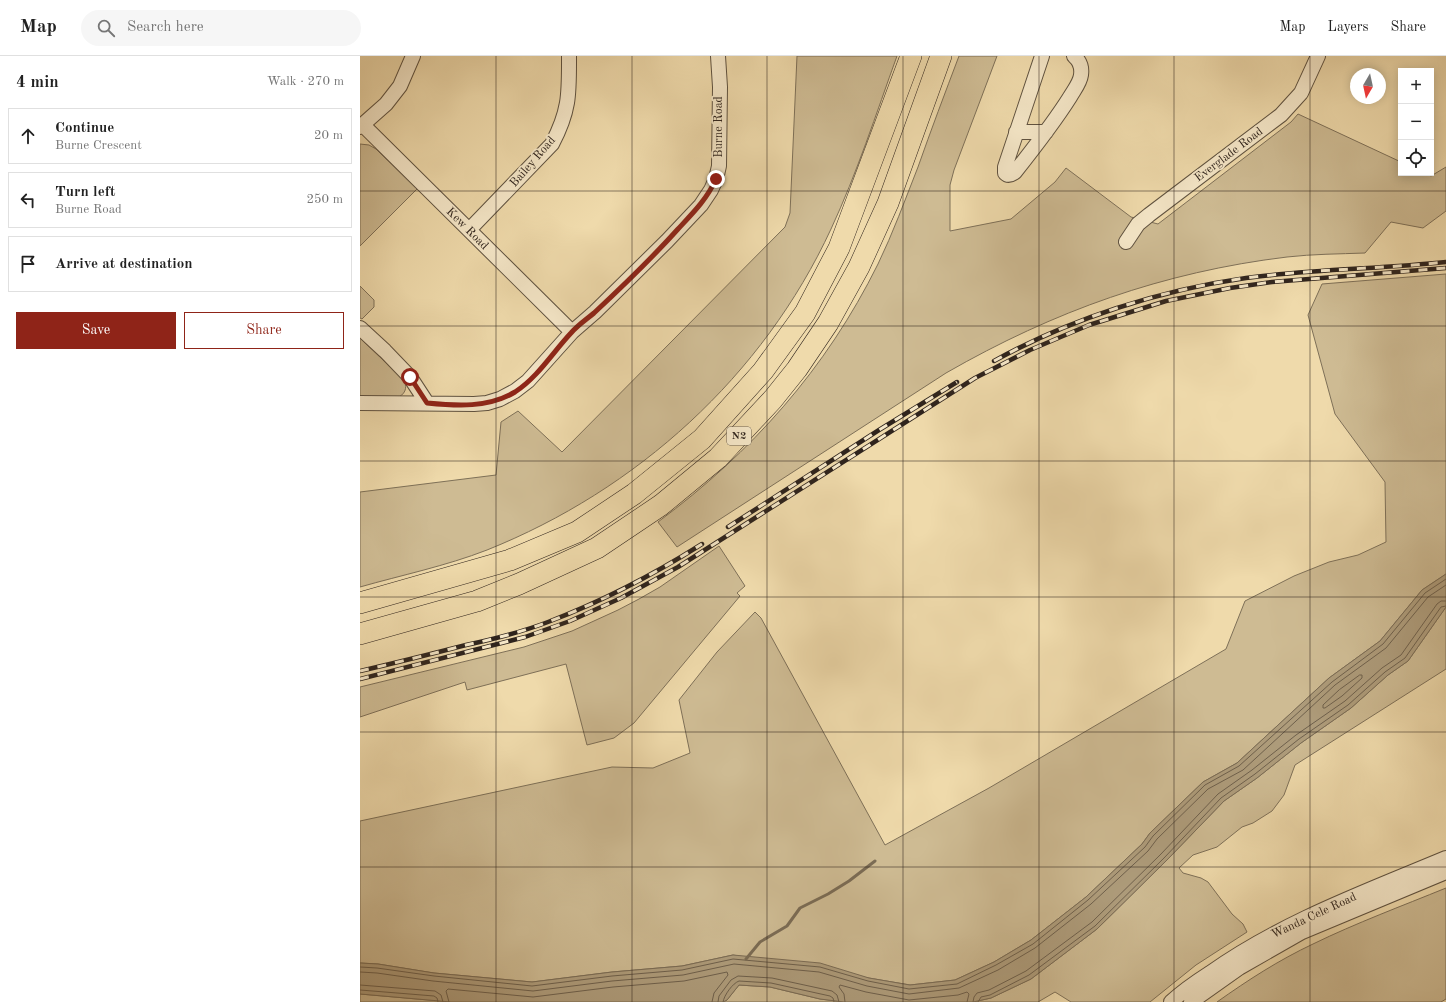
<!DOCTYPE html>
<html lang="en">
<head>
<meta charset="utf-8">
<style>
  body { margin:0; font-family:"Old Standard TT",serif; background:#f6f6f6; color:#222 }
  .controls { position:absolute; right:12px; top:12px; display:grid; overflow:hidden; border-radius:0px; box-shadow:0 2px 10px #0003 }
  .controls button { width:36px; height:36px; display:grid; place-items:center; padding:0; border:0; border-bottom:1px solid #e0e0e0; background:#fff; color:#222; font:20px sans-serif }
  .compass { position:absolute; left:990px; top:12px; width:36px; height:36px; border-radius:50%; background:#fff; box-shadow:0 2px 10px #0003; rotate:189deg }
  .stop { position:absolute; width:12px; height:12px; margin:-9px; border:3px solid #8f2418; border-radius:50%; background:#fff }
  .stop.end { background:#8f2418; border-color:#fff; box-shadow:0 1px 4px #0008 }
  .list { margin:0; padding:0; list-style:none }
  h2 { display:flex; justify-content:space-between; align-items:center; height:52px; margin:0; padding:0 16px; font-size:17px }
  h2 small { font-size:13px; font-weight:400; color:#767676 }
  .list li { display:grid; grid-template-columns:26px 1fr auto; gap:12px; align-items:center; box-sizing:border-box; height:56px; margin:0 8px 8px; padding:0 8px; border:1px solid #e0e0e0; border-radius:0px }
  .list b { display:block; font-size:15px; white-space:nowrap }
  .list p { margin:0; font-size:13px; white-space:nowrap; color:#767676 }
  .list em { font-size:13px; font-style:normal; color:#767676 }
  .actions { display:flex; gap:8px; padding:12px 16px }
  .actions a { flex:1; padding:9px 0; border:1px solid #8f2418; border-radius:0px; text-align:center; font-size:14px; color:#8f2418 }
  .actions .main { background:#8f2418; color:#fff }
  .icon { flex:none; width:22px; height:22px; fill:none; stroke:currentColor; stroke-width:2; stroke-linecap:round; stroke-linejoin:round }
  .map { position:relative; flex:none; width:1086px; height:946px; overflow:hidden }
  header { display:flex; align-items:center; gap:24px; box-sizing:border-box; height:56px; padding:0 20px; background:#fff; border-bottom:1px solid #e0e0e0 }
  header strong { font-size:19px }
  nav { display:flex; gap:22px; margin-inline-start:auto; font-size:14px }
  .search { width:280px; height:36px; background:#f6f6f6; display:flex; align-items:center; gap:10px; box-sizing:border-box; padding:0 14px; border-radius:22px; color:#767676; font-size:15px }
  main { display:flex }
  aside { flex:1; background:#fff }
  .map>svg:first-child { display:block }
</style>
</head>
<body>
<header>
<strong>Map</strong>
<div class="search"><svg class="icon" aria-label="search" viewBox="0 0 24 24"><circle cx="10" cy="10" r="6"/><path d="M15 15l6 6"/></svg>Search here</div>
<nav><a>Map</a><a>Layers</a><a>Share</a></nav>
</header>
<main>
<aside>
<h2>4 min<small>Walk · 270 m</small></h2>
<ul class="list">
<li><svg class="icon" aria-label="ahead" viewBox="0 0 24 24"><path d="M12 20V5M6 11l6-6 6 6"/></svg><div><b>Continue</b><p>Burne Crescent</p></div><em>20 m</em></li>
<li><svg class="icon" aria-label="left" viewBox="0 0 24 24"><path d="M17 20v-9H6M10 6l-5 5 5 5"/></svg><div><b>Turn left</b><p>Burne Road</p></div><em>250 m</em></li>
<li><svg class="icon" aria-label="arrive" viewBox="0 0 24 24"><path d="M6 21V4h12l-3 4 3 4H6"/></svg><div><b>Arrive at destination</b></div></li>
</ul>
<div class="actions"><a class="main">Save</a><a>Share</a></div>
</aside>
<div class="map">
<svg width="1086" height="946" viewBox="0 0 1086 946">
  <rect width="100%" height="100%" fill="#efdaab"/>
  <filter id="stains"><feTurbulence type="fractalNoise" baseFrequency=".005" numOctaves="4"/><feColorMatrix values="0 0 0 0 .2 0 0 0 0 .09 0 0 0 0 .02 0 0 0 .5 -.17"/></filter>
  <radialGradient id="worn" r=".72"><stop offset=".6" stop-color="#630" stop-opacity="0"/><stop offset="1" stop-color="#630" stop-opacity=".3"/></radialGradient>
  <path fill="#cebb93" stroke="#7e7058" d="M437 0H537C516 58 497 117 471 173 403 320 277 434 127 494 86 510 42 519 0 531V436L136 419 141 366 158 355 202 396 425 171 430 157Z
    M599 0H637L594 114 590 129V175L651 163 695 126 706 112 771 161 798 168 931 66 938 58 1041 106V117H1065L1071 120 1086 111V155L1063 172 1031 166 1005 197C979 198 953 198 927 201 803 216 694 255 586 317L317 491 298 466C392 396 466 313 518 208 533 177 545 144 558 111 571 74 585 37 599 0Z
    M0 88 9 89 16 93 57 133 0 190Z
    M1086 218V518L1062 534 1020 585 969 622 877 707 843 726 790 777 782 788 726 841 671 884 634 906 595 924 550 929 373 899 322 910 252 916 172 926 74 917 18 908 0 907V765L252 711 293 712 330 697 319 644 357 596 395 556 401 562 525 789 629 732 866 593 885 545 934 520 969 506 998 499 1026 486 1025 426 975 358 948 259 962 228Z
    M0 230 14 244V251L2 263 0 262Z
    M0 282 43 323C47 330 47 336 39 341L0 342Z
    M359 490 385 530 377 537 380 540 274 667 254 682 227 689 206 608 107 634 105 626 0 661V631L164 591 212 575 258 554 279 543 300 531Z
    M1086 551V613L935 709 924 739 912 755 893 767 882 771 857 791 833 799 819 812 823 817 841 822 848 826 872 858 883 868 887 876 836 909 790 946H711L695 936 678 946H613L631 942 671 923 737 873 807 804 864 745 897 722 941 687 991 652 1028 619 1048 605Z
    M1086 832V943L1081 946H857C888 924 919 904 953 888 996 867 1042 850 1086 832Z
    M379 929 410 931 460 943 484 946H363L367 944Z
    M0 938 91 946H0Z"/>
  <path fill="#ae9c7b" stroke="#7b6c55" d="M1086 518V551L1048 605 1028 619 991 652 941 687 897 722 864 745 807 804 737 873 671 923 631 942 613 946H484L460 943 410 931 379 929 367 944 363 946H91L0 938V907L18 908 74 917 172 926 252 916 322 910 373 899 460 907 509 922 550 929 595 924 634 906 671 884 726 841 782 788 790 777 843 726 877 707 969 622 1020 585 1062 534Z"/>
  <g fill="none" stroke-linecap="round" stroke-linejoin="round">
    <path stroke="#6e604c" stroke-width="1" d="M1000 619H1002V622L982 640 965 652H963V649L979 634Z
      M0 911 17 912 74 920 172 930 252 920 322 914 373 903 460 911 508 925 549 933 597 928 636 909 673 888 728 844 785 791 793 780 845 729 879 710 972 626 1023 588 1065 537 1086 523
      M0 916 17 917 73 925 173 935 252 925 323 919 374 908 459 916 507 930 549 938 599 932 638 914 675 892 731 848 788 795 797 783 848 733 883 714 975 629 1026 592 1068 541 1086 529
      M0 929 75 935 81 939 83 946
      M0 934 74 940 77 942 78 946
      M89 946 86 935 88 933 173 941 253 931 324 925 367 916 368 919 354 937 352 946
      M358 946 359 940 371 924 378 920 412 922 472 935 477 939 479 946
      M363 946C364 939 373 927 379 925L411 927 470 940 473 942 474 946
      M485 946 484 938 479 931 480 929 506 936 549 944 598 939 607 936 609 938 607 946
      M613 946 614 941 617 937 629 934 666 915 732 866 801 798 858 738 892 714 936 679 985 645 1022 612 1041 599 1077 548 1081 545H1086
      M618 946 621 941 630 939 669 919 735 870 804 802 861 742 895 718 939 683 988 649 1025 616 1045 602 1081 551 1086 550"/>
    <path stroke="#7b6c55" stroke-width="3" d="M386 903 400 886 427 870 440 852 468 838 489 825 515 805"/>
    <defs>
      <path id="minor" d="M682 0 645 111V117C648 120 651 119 655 116 674 92 693 68 710 41 714 34 720 27 721 19 722 12 720 5 714 0
        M3 69 212 276
        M0 71 26 48 40 30 53 0
        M656 76H686
        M109 174 192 88C210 54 209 37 209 0
        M766 186 778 168 789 159 921 59 941 37 958 0
        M0 272 25 295 50 321 67 347
        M0 347 114 348 127 347 140 343 155 335 168 325 212 276 235 256 307 185 341 149 351 134 356 123 359 110 360 31 358 0
        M811 946C823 935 836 926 850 917 922 866 1005 836 1086 802
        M831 946 879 912 942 876 1086 816"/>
      <path id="highway" d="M0 547 150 504 217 476 274 438 342 383 403 315 445 257 479 192 551 0
        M0 578 117 545 159 528 237 492 301 449 358 402 413 343 437 313 468 267 499 211 528 147 581 0"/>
    </defs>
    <use href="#minor" stroke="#5f5240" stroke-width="16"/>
    <use href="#highway" stroke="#2f241d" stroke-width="22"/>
    <use href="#minor" stroke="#f5e7c8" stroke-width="14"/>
    <use href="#highway" stroke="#efdaab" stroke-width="21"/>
    <defs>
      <path id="rail" d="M634 305C710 263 800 234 886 222 953 213 1020 213 1086 206
        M368 471 519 374 597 326
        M0 615C35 607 71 598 106 589 134 583 162 576 188 566 243 545 293 519 342 488
        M0 623 165 581 210 565 261 542 318 511 615 322 670 294 729 269 806 245 870 232 912 226 1086 212"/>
    </defs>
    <use href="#rail" stroke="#2f241d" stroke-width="4.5"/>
    <use href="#rail" stroke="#f5e7c8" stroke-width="3" stroke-dasharray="9" stroke-linecap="butt"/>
  </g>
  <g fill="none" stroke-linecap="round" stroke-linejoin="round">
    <path stroke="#8f2418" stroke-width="5" d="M50 321 67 347C97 350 128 352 155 336 178 321 193 296 211 277 218 269 227 263 234 257 263 230 292 202 318 173 333 157 347 143 356 123"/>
  </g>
  <path fill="none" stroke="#2f241d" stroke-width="1" stroke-opacity="0.55" d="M136 0V946M272 0V946M407 0V946M543 0V946M679 0V946M814 0V946M950 0V946M0 135H1086M0 270H1086M0 405H1086M0 541H1086M0 676H1086M0 811H1086"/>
  <g text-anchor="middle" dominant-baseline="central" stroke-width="3.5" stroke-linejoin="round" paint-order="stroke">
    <rect fill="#f5e7c8" stroke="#6a5e50" stroke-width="1" x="367" y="371" width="24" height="18" rx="3"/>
    <g font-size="11" font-weight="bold" fill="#2f241d">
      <text x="379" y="380">N2</text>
    </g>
    <g font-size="12" fill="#2f241d" stroke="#f5e7c8">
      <text transform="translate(359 71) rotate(-90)">Burne Road</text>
      <text transform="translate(869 99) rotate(-37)">Everglade Road</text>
      <text transform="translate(173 106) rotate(-49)">Bailey Road</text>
      <text transform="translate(107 173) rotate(45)">Kew Road</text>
      <text transform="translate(954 860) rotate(-25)">Wanda Cele Road</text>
    </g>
  </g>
  <rect width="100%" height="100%" filter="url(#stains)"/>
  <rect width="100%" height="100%" fill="url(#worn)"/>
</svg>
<div class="controls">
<button>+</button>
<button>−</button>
<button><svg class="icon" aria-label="locate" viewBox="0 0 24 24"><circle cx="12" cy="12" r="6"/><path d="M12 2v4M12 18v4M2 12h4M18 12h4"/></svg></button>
</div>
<svg class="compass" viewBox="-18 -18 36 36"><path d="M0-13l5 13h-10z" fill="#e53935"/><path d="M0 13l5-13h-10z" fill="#767676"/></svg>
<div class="stop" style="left:50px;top:321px"></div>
<div class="stop end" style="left:356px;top:123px"></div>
</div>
</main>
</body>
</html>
